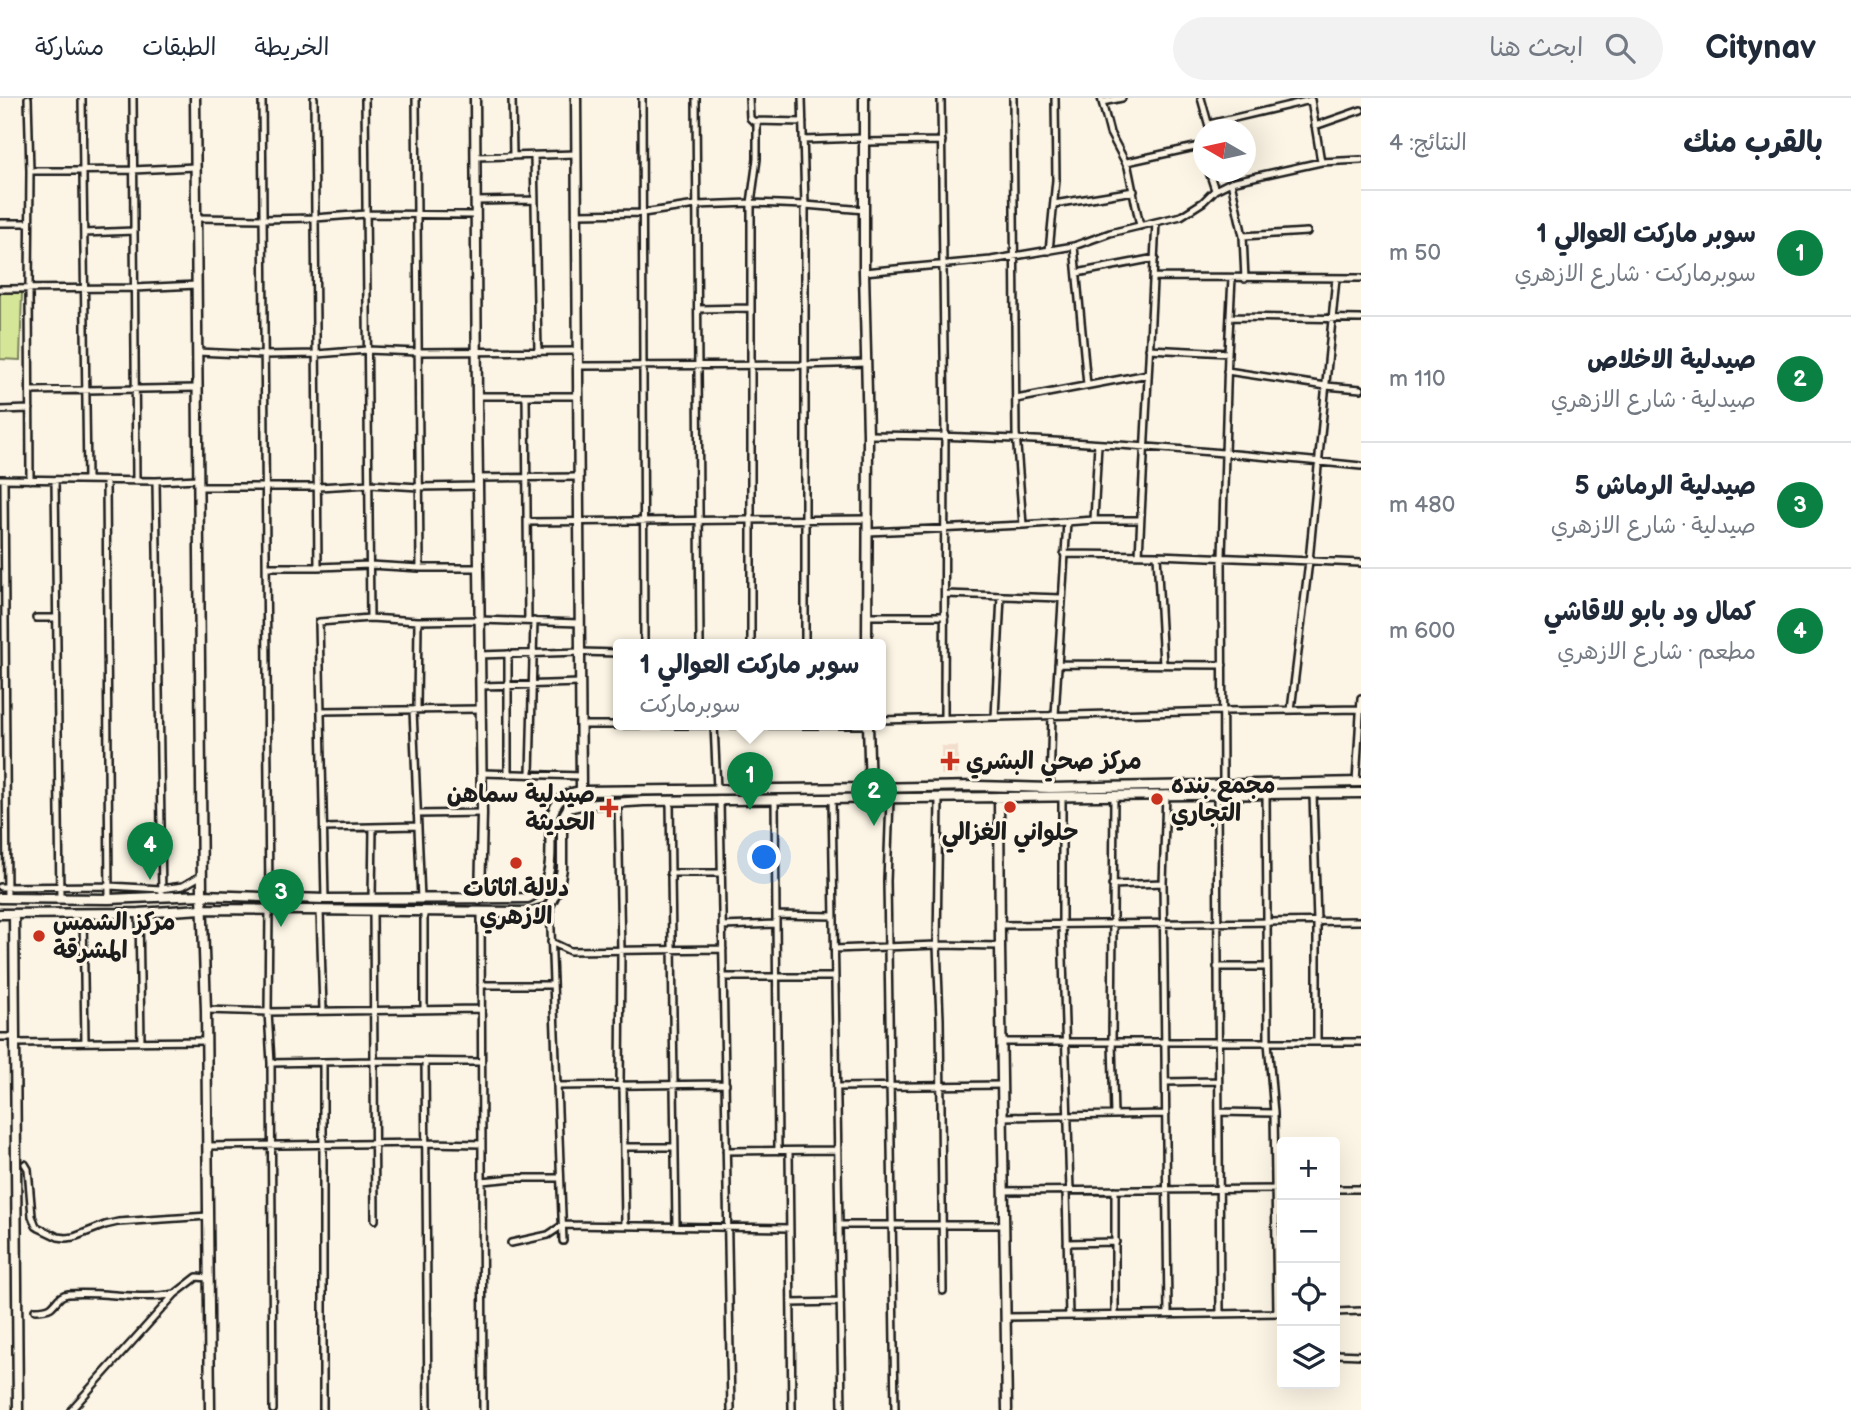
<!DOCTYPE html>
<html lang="ar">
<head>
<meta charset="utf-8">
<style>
  body { margin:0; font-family:"Balsamiq Sans","Playpen Sans Arabic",sans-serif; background:#f2f2f3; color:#1f2937; direction:rtl }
  .controls { position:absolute; right:21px; bottom:21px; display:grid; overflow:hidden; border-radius:7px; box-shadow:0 7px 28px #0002 }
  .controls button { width:63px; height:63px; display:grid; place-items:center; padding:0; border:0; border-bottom:2px solid #e0e1e3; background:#fff; color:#1f2937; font:35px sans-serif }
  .compass { position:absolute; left:1193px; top:21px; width:63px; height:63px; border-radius:50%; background:#fff; box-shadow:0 7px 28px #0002; rotate:279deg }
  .you { position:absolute; left:765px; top:760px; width:24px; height:24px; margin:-18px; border:5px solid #fff; border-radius:50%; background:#1a73e8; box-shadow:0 0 0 10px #1a73e833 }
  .badge { display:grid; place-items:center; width:46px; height:46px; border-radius:50%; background:#0b8043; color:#fff; font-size:23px; font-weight:700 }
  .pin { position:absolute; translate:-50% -58px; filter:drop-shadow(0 2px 4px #0008) }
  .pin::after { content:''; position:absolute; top:37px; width:24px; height:21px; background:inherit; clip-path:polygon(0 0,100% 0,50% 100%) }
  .popup { position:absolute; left:613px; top:541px; width:273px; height:91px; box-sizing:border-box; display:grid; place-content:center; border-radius:7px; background:#fff; filter:drop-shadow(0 2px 5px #0005); font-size:23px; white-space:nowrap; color:#747a83 }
  .popup b { font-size:26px; color:#1f2937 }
  .popup::after { content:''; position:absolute; left:50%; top:100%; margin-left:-14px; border:14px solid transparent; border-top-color:#fff }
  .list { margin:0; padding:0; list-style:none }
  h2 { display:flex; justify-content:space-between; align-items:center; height:91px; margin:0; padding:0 28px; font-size:30px }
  h2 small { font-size:23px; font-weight:400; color:#747a83 }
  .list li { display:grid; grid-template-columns:46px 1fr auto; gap:21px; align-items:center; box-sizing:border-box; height:126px; padding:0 28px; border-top:2px solid #e0e1e3 }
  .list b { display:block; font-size:26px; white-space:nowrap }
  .list p { margin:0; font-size:23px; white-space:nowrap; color:#747a83 }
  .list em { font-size:23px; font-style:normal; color:#747a83 }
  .icon { flex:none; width:38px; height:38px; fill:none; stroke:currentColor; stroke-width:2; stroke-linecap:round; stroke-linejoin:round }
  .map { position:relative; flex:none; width:1361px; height:1312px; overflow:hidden; direction:ltr }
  header { display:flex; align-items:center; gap:42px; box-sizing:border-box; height:98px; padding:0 35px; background:#fff; border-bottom:2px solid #e0e1e3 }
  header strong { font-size:33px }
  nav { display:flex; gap:38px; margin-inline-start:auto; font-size:24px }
  .search { width:490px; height:63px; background:#f2f2f3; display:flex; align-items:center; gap:18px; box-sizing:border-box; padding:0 24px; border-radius:38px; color:#747a83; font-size:26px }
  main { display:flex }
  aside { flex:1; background:#fff }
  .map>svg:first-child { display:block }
</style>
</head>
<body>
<header>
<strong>Citynav</strong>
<div class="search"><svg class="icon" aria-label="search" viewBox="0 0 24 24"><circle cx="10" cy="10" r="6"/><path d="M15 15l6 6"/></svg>ابحث هنا</div>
<nav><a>الخريطة</a><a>الطبقات</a><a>مشاركة</a></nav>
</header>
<main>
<aside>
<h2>بالقرب منك<small>النتائج: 4</small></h2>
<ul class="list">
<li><span class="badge">1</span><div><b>سوبر ماركت العوالي 1</b><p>سوبرماركت · شارع الازهري</p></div><em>50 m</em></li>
<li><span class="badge">2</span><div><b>صيدلية الاخلاص</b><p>صيدلية · شارع الازهري</p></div><em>110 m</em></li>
<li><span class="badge">3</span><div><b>صيدلية الرماش 5</b><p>صيدلية · شارع الازهري</p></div><em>480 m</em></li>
<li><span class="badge">4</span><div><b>كمال ود بابو للاقاشي</b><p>مطعم · شارع الازهري</p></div><em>600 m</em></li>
</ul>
</aside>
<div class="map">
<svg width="1361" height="1312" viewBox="0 0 1361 1312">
  <rect width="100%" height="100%" fill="#fcf5e5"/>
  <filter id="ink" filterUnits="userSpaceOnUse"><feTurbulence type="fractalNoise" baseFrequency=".0143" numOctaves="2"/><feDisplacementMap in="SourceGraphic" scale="14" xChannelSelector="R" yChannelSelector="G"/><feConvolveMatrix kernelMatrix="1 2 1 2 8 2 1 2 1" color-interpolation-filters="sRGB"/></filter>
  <g filter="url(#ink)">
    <path fill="#f3decd" d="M941 648H958V677H941Z"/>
    <path fill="#d6e699" stroke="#79815a" stroke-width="2" d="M0 194 22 195 20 262 0 261Z"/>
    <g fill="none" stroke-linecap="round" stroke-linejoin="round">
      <defs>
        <path id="street" d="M28 0 30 73 29 191 30 382
          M82 0 87 382
          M133 0 136 382
          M262 0 269 799
          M314 0 318 469
          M365 0 370 520
          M416 0 420 470
          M512 0 513 58
          M642 0 644 546
          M696 0 700 546
          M749 0 750 20 753 23 803 24
          M802 0 805 107V546
          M941 0 945 337 944 620
          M1013 0 1016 335 1023 427
          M1101 0 1110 35 1128 69 1140 128
          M1201 0 1210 32
          M1311 2 1321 64
          M1102 4 1122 0
          M1209 26 1311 2
          M1315 28 1361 12
          M803 42 864 40
          M864 44 942 43
          M534 58 538 253
          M476 59 577 56
          M1127 64 1204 47
          M30 73 133 72 195 69
          M1209 74 1215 92
          M1231 84 1243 138 1245 181
          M476 103 534 102
          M1054 106 1134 93
          M577 116 643 115 696 107 751 105 805 107 865 112
          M196 120 263 121 315 120 366 116 476 117
          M0 125H29
          M84 135 134 133
          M1243 138 1307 134
          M1074 148 1087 287
          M1049 153 1056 82 1055 0
          M864 174 991 162 1074 148 1110 135 1181 118 1203 104 1215 92 1231 84 1321 64 1361 62
          M1077 175 1155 160
          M1153 179 1361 180
          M0 191 134 190 197 187
          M698 211 750 210
          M1230 219 1361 221
          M1149 251 1228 255
          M197 254 264 257 317 256 367 252 418 254 578 253
          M578 268 804 267 866 265
          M1227 273 1326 288 1361 291
          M30 293 197 290
          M477 298H578
          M526 298 528 523
          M1016 301 1148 276
          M0 312 30 311
          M868 337C1033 338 1197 351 1361 368
          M479 380 579 379
          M0 381 156 383 198 381
          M4 382 7 800
          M55 382 60 800
          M106 382 109 801
          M156 383 162 799
          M198 389H318L370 386 419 389 479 388
          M1094 422 1098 346
          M527 424 868 421
          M868 434 1023 427 1094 422H1140
          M1064 456 1157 457 1361 465
          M1139 457 1156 124
          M1157 457 1163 566
          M266 469H318L370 467 420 470H479
          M945 496 1061 500
          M868 518H945
          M36 520H56
          M751 546V105L757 61V23
          M480 557 580 554 619 555
          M1058 566 1223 567
          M481 588 580 585
          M417 611 418 523
          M413 612 421 801
          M1291 612 1309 463 1336 180
          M321 613 480 611
          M1055 617 1067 424
          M995 619 1001 498
          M881 622 1223 613 1361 611
          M581 627H868
          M714 627 717 691
          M482 675 581 678
          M508 676V556
          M530 676 534 523
          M1356 684 1361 600
          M1223 685 1222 459 1228 255 1232 180
          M1050 690 1052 617
          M1166 696 1163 785 1168 1216
          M1217 696 1220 1216
          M1266 696 1268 944 1274 1015 1277 1215
          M1313 696 1317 824V944
          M1062 698V827L1070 1093
          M1114 698 1112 944 1114 1017
          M939 700 937 847 940 921 943 1193
          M775 701 778 1053
          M832 701 842 1312
          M890 701 887 783 895 1312
          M720 703 731 1312
          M670 704 676 1128
          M618 705 621 853 620 987
          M417 716 482 715
          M324 730 417 728
          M670 775H721
          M1112 787 1163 785
          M0 789 109 788 161 791 183 788 202 777
          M372 800 373 729
          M325 801 319 524 370 520 418 523 480 522 580 525
          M550 806 563 1143
          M269 812 268 914 271 965 273 1312
          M320 813 323 912
          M373 813 375 1122
          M424 813V911
          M83 815 85 944
          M139 815 141 944
          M481 815 483 1312
          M776 817 834 818
          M1000 827 1361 823
          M722 828 776 826
          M551 844 570 853 723 851
          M834 851 937 847 1000 848
          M1217 869H1267
          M723 879H835
          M481 887H553
          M206 912 268 914 481 911
          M0 939H16
          M1002 944H1361
          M16 945 206 943
          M425 963 428 1312
          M323 964V1312
          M271 965 374 963 481 964
          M1166 984 1218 983
          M623 987 625 1127
          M557 988 726 986
          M837 989 1002 987
          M1219 1014 1274 1015
          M1003 1019 1166 1016
          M207 1048 426 1045 482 1046
          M624 1049H674
          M726 1053 838 1052
          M789 1054 792 1312
          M25 1066 28 1071 32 1118 36 1128 39 1130 58 1139 66 1140 74 1139 105 1127 118 1124 208 1118
          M482 1083 514 1080H560
          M1335 1091H1361
          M1004 1093 1282 1091
          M1066 1093 1069 1218
          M839 1127H1004
          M511 1145 548 1137 563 1127 790 1130
          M1067 1145 1116 1144
          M791 1205 841 1204
          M35 1212C40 1212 46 1212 51 1209 58 1203 59 1197 68 1196 104 1193 140 1203 175 1196
          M1335 1214 1361 1213
          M1115 1217V1092
          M1006 1219 1282 1215
          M1335 1256 1361 1257
          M71 1312 175 1196 197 1179 208 1180"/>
        <path id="secondary" d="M195 0 202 795 206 912 210 1312
          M475 0 477 304 482 715 480 801
          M576 0 581 693
          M864 0V174L868 337 867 546
          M868 626 870 693
          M999 699 1000 848 1007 1312
          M0 800 109 801 202 797 325 801 528 800C569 780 536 725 561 701 566 696 574 694 581 693L870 690 977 688 1050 690 1361 684
          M0 816 139 815 202 811 531 814 546 810 550 806 559 788 562 770V720L568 710 581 707 644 703 1361 695
          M14 816 18 1312"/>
      </defs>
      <use href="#street" stroke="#1c1c1c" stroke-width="10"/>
      <use href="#secondary" stroke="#1c1c1c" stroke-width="13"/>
      <use href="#street" stroke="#fcf5e5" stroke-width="5"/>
      <use href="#secondary" stroke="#fcf5e5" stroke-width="8"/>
    </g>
  </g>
  <g fill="#c8321e" stroke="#fcf5e5" stroke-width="2.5">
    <path d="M946.5 652.5h7v7h7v7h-7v7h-7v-7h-7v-7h7z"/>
    <circle cx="1157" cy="701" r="7"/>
    <circle cx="1010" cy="709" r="7"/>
    <path d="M605.5 699.5h7v7h7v7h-7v7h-7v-7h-7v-7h7z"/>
    <circle cx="516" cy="765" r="7"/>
    <circle cx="39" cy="838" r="7"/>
  </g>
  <g text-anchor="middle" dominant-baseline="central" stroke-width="6" stroke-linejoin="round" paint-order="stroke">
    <g font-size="24" font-weight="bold" fill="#1c1c1c" stroke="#fcf5e5" text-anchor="start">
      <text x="966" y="663">مركز صحي البشري</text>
      <text x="1171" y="687">مجمع بنده<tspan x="1171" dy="28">التجاري</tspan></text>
      <text x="595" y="696" text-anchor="end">صيدلية سماهن<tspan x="595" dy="28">الحديثة</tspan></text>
      <text x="1010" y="734" text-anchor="middle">حلواني الغزالي</text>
      <text x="516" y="790" text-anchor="middle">دلالة اثاثات<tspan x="516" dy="28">الازهري</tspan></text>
      <text x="53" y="824">مركز الشمس<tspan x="53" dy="28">المشرقة</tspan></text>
    </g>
  </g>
</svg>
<div class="controls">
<button>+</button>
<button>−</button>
<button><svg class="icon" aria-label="locate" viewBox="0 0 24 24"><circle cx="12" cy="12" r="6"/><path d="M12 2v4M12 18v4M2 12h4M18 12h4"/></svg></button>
<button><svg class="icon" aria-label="layers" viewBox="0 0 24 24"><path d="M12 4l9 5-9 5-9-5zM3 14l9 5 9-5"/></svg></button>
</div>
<svg class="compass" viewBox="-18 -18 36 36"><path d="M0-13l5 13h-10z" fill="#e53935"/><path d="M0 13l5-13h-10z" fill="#747a83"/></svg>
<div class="you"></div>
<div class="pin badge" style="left:750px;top:712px">1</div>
<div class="popup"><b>سوبر ماركت العوالي 1</b>سوبرماركت</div>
<div class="pin badge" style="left:874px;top:728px">2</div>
<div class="pin badge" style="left:281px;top:829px">3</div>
<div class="pin badge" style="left:150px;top:782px">4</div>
</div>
</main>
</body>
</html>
